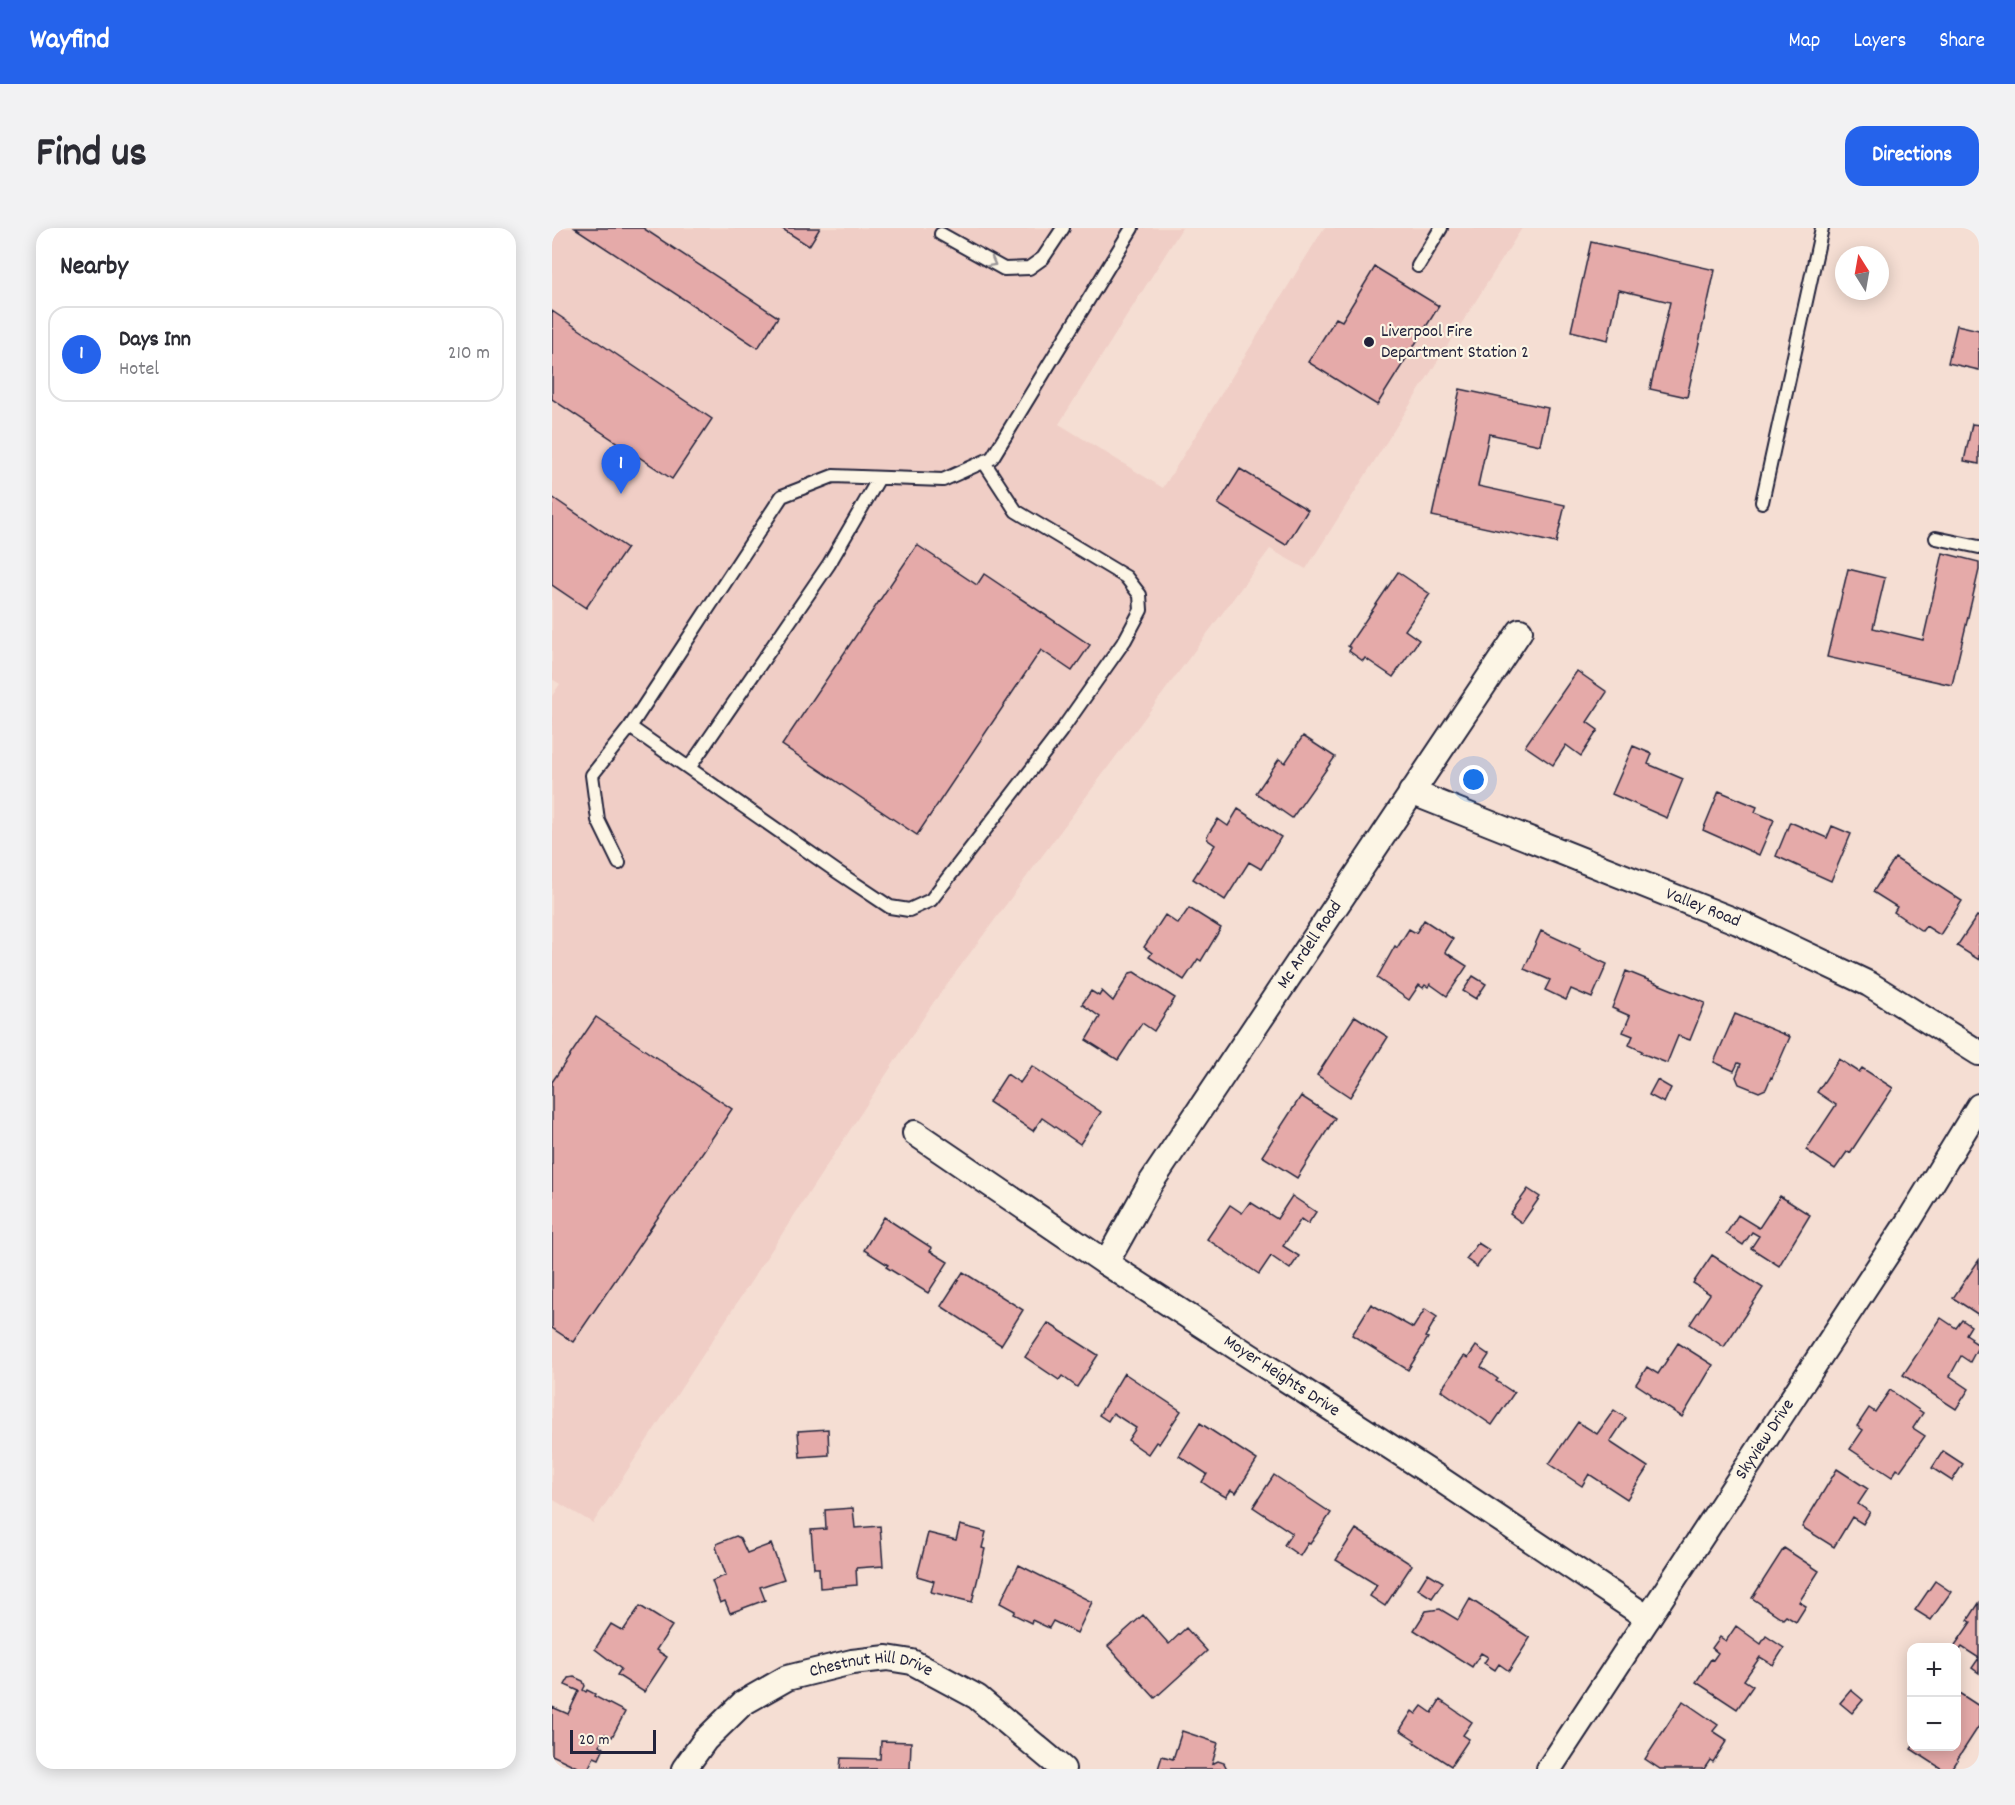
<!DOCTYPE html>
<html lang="en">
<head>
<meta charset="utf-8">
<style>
  body { margin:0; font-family:Dekko,sans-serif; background:#f2f2f3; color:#2b2b33 }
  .controls { position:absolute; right:18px; bottom:18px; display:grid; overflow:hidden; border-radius:12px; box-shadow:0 3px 15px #0003 }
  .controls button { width:54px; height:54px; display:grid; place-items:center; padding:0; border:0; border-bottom:2px solid #e1e1e2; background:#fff; color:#2b2b33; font:30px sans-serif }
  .compass { position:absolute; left:1283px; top:18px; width:54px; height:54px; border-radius:50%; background:#fff; box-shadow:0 3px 15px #0003; rotate:349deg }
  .scale { position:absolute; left:18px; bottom:15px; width:86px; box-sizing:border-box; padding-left:6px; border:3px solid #22223b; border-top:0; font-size:16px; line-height:21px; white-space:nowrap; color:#22223b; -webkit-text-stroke:4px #fcf5e5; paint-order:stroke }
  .you { position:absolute; left:922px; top:552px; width:21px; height:21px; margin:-15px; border:4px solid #fff; border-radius:50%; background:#1a73e8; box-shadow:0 0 0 9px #1a73e833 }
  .badge { display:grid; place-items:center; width:39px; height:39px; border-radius:50%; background:#2563eb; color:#fff; font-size:20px; font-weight:700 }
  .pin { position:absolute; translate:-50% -50px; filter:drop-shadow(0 2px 3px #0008) }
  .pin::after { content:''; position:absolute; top:32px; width:21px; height:18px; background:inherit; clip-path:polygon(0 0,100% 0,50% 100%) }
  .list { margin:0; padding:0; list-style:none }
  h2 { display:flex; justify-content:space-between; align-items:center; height:78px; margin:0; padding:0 24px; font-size:26px }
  h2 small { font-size:20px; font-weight:400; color:#7c7c81 }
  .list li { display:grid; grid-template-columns:39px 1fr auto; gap:18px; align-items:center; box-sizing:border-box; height:96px; margin:0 12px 12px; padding:0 12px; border:2px solid #e1e1e2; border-radius:18px }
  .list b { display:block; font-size:22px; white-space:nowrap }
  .list p { margin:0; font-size:20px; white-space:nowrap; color:#7c7c81 }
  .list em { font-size:20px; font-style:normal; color:#7c7c81 }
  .map { position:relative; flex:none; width:1427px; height:1541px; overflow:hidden; border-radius:18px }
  header { display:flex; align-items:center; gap:36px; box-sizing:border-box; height:84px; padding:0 30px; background:#2563eb; color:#fff }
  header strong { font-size:28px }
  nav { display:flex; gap:33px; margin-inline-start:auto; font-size:21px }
  .intro { display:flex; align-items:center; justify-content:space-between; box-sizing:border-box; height:144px; padding:0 36px }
  h1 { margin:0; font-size:42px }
  .button { padding:15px 27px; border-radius:18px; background:#2563eb; color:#fff; font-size:21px; font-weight:700 }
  main { display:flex; gap:36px; padding:0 36px }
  aside { flex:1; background:#fff; border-radius:18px; box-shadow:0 3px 15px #0003 }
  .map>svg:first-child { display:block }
</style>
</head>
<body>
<header>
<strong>Wayfind</strong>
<nav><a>Map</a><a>Layers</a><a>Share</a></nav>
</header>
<div class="intro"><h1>Find us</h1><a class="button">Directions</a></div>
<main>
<aside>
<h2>Nearby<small></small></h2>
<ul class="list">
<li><span class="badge">1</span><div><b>Days Inn</b><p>Hotel</p></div><em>210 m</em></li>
</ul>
</aside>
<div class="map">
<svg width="1427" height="1541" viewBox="0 0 1427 1541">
  <rect width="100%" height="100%" fill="#f5ded3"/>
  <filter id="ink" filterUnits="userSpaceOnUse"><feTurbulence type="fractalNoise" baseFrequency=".0167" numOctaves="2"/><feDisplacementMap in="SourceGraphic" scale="12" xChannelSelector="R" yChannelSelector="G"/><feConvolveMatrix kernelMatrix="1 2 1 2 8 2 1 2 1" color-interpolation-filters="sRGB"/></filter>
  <g filter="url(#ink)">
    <path fill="#f0cec6" d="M0 0H630L507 196 611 260 772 0H970L754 341 718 321 381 775 41 1295 0 1271V468L8 456 0 451Z"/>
    <path fill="#e5aaa9" stroke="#22223b" stroke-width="1.5" d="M23 0H91L226 89 206 120Z
      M229 0H268L257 18Z
      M1039 14 1163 42 1135 169 1098 161 1118 74 1067 62 1056 112 1019 103Z
      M823 39 887 78 825 177 756 134 784 90 790 93Z
      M0 83 160 191 120 251 0 171Z
      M1405 97 1427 102V142L1396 135Z
      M908 161 996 180 988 217 937 206 926 258 1013 277 1004 315 880 288Z
      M1420 196 1427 197V236L1412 233Z
      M688 241 756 282 734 317 666 276Z
      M0 269 75 320 34 380 0 357Z
      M365 317 425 357 432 346 538 417 520 443 489 422 365 607 230 517Z
      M1391 325 1427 334V342L1400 457 1275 429 1296 341 1333 350 1321 400 1371 412Z
      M846 344 878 366 853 402 867 412 841 449 813 430 811 433 797 423 799 420 796 418Z
      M1025 443 1055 464 1035 494 1046 502 1029 528 1014 517 1001 537 973 518Z
      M751 508 783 529 740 590 704 565 727 531 733 535Z
      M1081 518 1100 526 1096 536 1131 551 1115 590 1060 566Z
      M1167 563 1205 579 1203 584 1222 592 1207 627 1151 602Z
      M686 581 729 609 709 641 697 634 673 672 641 651 663 617 656 612 655 608 666 591 676 598Z
      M1238 594 1275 610 1280 598 1299 606 1279 653 1224 628Z
      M1343 630 1410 673 1388 707 1374 698 1370 703 1342 684 1345 679 1321 664Z
      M637 680 669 700 649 733 646 731 632 752 597 729 600 725 592 719 613 687 626 696Z
      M1425 688 1427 689V732L1405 718Z
      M872 692 901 711 893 724 915 738 895 768 878 756 876 759 873 757 871 760 867 757 857 772 825 750 843 718 845 720 857 701 864 705Z
      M989 703 1028 721 1027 723 1055 736 1040 770 1019 761 1014 772 993 762 998 752 972 741Z
      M1074 743 1153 775 1138 812 1126 808 1115 835 1089 825 1090 823 1077 817 1081 808 1071 804 1078 788 1060 780Z
      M582 744 623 770 602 803 590 795 566 832 534 812 548 789 530 776 539 763 547 768 550 763 561 773 578 745Z
      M921 748 934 756 924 771 911 763Z
      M1183 786 1238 809 1220 850 1219 849 1214 861 1207 864 1187 856 1184 849 1189 836 1186 835 1182 843 1162 834Z
      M803 788 836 809 798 869 765 847Z
      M44 789 180 881 21 1114 0 1100V854Z
      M1287 831 1307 844 1310 840 1341 860 1298 925 1295 924 1283 941 1254 922 1284 877 1265 864Z
      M480 838 549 884 528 916 490 890 481 903 437 874 455 846 468 855Z
      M1105 852 1119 860 1112 875 1097 867Z
      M749 868 783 890 745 950 710 928Z
      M976 961 988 969 970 995 958 986Z
      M740 968 764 984 756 996 749 991 731 1018 747 1028 738 1041 719 1028 707 1046 655 1011 678 977 690 985 698 974 725 991Z
      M1228 968 1258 987 1227 1038 1199 1020 1207 1008 1200 1004 1191 1017 1174 1006 1186 987 1207 1000Z
      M332 989 380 1020 378 1023 396 1034 376 1065 334 1039 336 1037 312 1022Z
      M926 1015 937 1022 925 1039 914 1031Z
      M1160 1027 1211 1060 1172 1119 1138 1096 1158 1066 1141 1055Z
      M1427 1032V1087L1401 1070Z
      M411 1044 471 1082 449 1117 389 1078Z
      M819 1076 861 1100 873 1081 885 1089 873 1109 876 1110 856 1142 800 1107Z
      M1389 1090 1404 1100 1410 1092 1419 1098 1414 1106 1420 1110 1419 1112 1427 1117 1418 1134 1409 1128 1398 1148 1417 1161 1404 1181 1351 1147Z
      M496 1095 546 1127 525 1159 510 1148 507 1152 473 1129Z
      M1126 1115 1161 1137 1130 1189 1098 1168 1099 1166 1084 1156 1095 1139 1106 1146Z
      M924 1118 937 1127 929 1139 946 1151 944 1153 962 1165 940 1197 889 1162 912 1128 916 1130Z
      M572 1145 629 1183 607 1216 604 1214 596 1226 576 1212 584 1200 561 1185 556 1193 547 1187Z
      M1338 1162 1371 1185 1361 1200 1373 1208 1348 1243 1345 1241 1340 1249 1298 1221 1311 1202 1305 1198 1317 1180 1323 1184Z
      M1062 1182 1074 1190 1058 1214 1096 1239 1075 1271 1037 1246 1030 1258 997 1236 1026 1194 1045 1206Z
      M648 1195 705 1232 684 1265 679 1262 674 1269 663 1263 650 1254 655 1246 627 1228Z
      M276 1201 277 1227 248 1229 246 1203Z
      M1391 1223 1411 1236 1400 1253 1380 1240Z
      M1285 1241 1316 1261 1306 1276 1318 1284 1311 1296 1300 1289 1282 1319 1250 1299Z
      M722 1247 779 1285 758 1316 756 1315 748 1328 732 1317 740 1305 701 1279Z
      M301 1280 303 1300 328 1298 331 1338 304 1340 305 1357 268 1360 267 1340H262L259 1302 274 1301 273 1282Z
      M408 1297 434 1304 430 1320 433 1321 420 1374 379 1364 382 1353 365 1348 376 1305 404 1312Z
      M804 1301 860 1337 833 1378 818 1368 825 1357 784 1332Z
      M184 1308 188 1310 195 1325 219 1316 232 1351 208 1359 213 1372 178 1385 173 1373 168 1375 160 1353 174 1347 164 1319 166 1315Z
      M1232 1320 1267 1343 1247 1374 1254 1378 1244 1394 1234 1388 1231 1391 1200 1370Z
      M467 1337 540 1374 525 1405 501 1393 497 1400 480 1392 479 1395 461 1386 463 1383 448 1375Z
      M876 1345 891 1354 880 1370 866 1361Z
      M1383 1353 1399 1364 1379 1392 1363 1382Z
      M918 1371 978 1410 957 1443 947 1436 943 1442 932 1435 936 1429 929 1425 920 1439 862 1402 874 1383 888 1381 906 1392Z
      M1427 1375V1445L1420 1440 1427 1430 1410 1419 1407 1423 1404 1420H1401L1419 1394 1416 1392Z
      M88 1378 120 1398 104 1422 115 1429 92 1464 65 1447 69 1441 43 1421 59 1396 71 1403Z
      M591 1387 617 1416 634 1400 655 1423 603 1470 556 1418Z
      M1184 1398 1209 1416 1214 1408 1232 1420 1221 1437 1208 1429 1192 1452 1201 1458 1185 1481 1144 1454 1159 1431 1161 1432 1166 1425 1160 1420 1168 1409 1174 1413Z
      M22 1449 31 1453 33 1458 31 1462 34 1464 35 1462 43 1466 42 1468 73 1484 60 1509 53 1506 48 1517 52 1520 47 1531 42 1529 36 1541H29L0 1527V1479L16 1486 27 1463 13 1457 17 1450Z
      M1299 1462 1311 1472 1300 1485 1288 1475Z
      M1404 1463 1427 1478V1498L1399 1541H1390L1359 1521 1361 1518H1404Z
      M888 1472 920 1494 911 1507 917 1511 899 1538 862 1514 863 1512 848 1502 860 1483 864 1486 870 1478 880 1485Z
      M1131 1473 1166 1497 1161 1503 1175 1512 1161 1534 1158 1532 1152 1541H1108L1093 1531Z
      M630 1503 666 1515 660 1536 666 1533 672 1535 675 1541H606L610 1528 621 1531Z
      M329 1513 359 1514 358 1541H288L289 1530 328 1531Z"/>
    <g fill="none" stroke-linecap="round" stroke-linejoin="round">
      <defs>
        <path id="lane" d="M389 6 452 41 477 40 491 30 511 0
          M866 38 889 0
          M1210 274 1270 0
          M1384 310 1427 319
          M78 499 284 643 338 679 357 682 379 672 509 503 573 412 589 382 588 367 574 349 464 283 432 234
          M137 540 277 336 327 250
          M67 635 46 592 40 547 78 499 230 268 281 248 391 252 440 230 580 0"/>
        <g id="street">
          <path id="s1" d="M859 564 1186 694 1317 756 1427 825"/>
          <path id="s2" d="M363 905 554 1035 885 1249 1096 1390"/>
          <path id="s3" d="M554 1035 598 956 968 403"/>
          <path id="s4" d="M132 1541 153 1512 191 1475 235 1450 300 1434 335 1430 360 1434 425 1469 511 1541"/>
          <path id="s5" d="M997 1541 1358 991 1427 878"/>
        </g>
      </defs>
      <use href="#lane" stroke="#22223b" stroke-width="16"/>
      <use href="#street" stroke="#22223b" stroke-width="28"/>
      <use href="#lane" stroke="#fcf5e5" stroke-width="12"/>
      <use href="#street" stroke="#fcf5e5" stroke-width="24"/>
    </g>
    <defs><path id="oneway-chevron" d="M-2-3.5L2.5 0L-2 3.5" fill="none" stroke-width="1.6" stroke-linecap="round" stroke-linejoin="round" transform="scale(1.5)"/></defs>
    <use stroke="#9a9698" href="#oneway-chevron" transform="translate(440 35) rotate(29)"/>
  </g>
  <circle fill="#22223b" stroke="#fcf5e5" stroke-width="2" cx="817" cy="114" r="6"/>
  <g text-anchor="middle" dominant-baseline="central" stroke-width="4.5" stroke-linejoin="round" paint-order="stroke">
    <g font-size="18" fill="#22223b" stroke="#fcf5e5" text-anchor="start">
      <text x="829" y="104">Liverpool Fire<tspan x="829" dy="21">Department Station 2</tspan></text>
    </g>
    <g font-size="18" fill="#22223b" stroke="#fcf5e5">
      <text stroke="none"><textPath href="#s1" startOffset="314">Valley Road</textPath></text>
      <text stroke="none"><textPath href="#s3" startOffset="378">Mc Ardell Road</textPath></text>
      <text stroke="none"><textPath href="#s2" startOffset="440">Moyer Heights Drive</textPath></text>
      <text stroke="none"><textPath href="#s5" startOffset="394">Skyview Drive</textPath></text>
      <text stroke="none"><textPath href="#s4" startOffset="226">Chestnut Hill Drive</textPath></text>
    </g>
  </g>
</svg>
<div class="controls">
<button>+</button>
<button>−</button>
</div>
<svg class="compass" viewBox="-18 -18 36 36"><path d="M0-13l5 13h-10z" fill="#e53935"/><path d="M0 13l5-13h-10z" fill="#7c7c81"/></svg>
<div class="scale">20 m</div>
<div class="you"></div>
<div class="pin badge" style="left:69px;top:266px">1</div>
</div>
</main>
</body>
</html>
